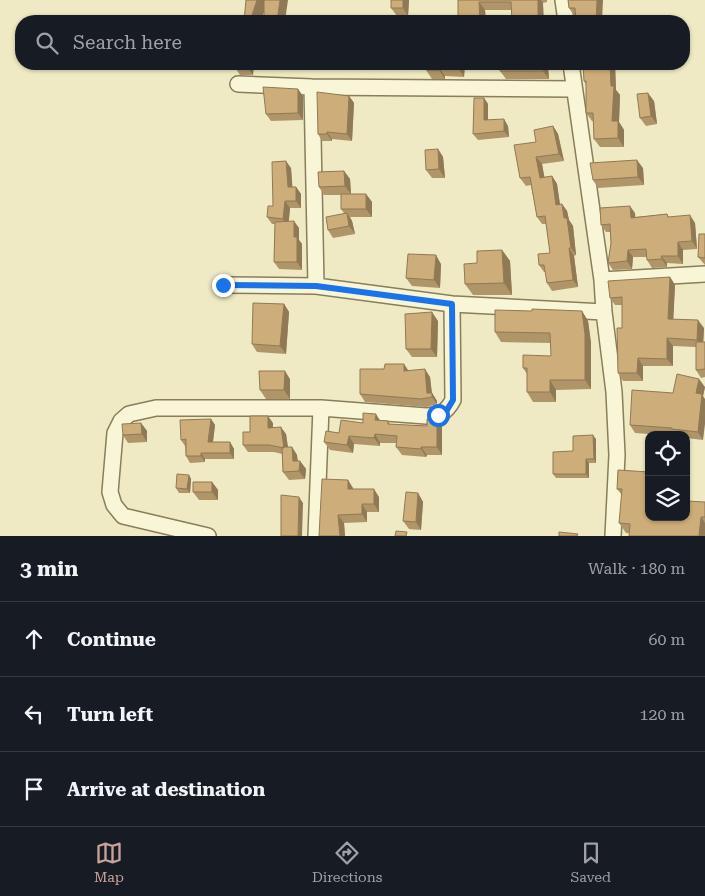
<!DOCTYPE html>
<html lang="en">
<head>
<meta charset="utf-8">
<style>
  body { margin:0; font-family:"Roboto Serif",serif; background:#20242c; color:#f1f3f6 }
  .controls { position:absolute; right:15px; bottom:15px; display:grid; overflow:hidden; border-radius:10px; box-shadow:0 1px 4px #0004 }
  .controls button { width:45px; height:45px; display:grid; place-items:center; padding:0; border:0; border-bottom:1px solid #363941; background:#171b24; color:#f1f3f6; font:25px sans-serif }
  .stop { position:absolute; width:15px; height:15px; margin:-11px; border:4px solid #1a73e8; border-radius:50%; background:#fff }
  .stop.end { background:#1a73e8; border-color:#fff; box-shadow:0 1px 5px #0008 }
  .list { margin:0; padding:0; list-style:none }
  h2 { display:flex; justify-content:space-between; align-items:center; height:65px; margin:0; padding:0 20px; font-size:21px }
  h2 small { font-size:16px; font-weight:400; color:#9ea1a6 }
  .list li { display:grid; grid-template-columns:32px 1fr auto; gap:15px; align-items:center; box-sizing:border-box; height:75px; padding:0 20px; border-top:1px solid #363941 }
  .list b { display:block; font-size:19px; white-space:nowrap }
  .list em { font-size:16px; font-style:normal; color:#9ea1a6 }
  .icon { flex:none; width:28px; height:28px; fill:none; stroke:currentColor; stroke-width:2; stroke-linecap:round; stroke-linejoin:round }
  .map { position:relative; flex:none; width:705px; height:536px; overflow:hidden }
  .search { position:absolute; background:#171b24; box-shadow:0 1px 4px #0004; left:15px; right:15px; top:15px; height:55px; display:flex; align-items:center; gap:12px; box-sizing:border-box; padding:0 18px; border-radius:20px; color:#9ea1a6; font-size:19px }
  .sheet { height:290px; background:#171b24 }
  nav { display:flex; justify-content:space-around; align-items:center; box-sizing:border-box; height:70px; border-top:1px solid #363941; background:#171b24; font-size:14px; color:#9ea1a6 }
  nav a { display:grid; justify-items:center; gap:2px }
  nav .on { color:#c9a29a }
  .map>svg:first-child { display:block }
</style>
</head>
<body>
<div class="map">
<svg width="705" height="536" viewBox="0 0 705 536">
  <rect width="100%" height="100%" fill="#efeac4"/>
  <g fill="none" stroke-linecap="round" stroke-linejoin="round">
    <defs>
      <path id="minor" d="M563 0 566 21
        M571 64 602 280 604 312 614 392 617 455 613 536
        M238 84 312 87 574 89
        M312 87 316 286
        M602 280 705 274
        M223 285 316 286 452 304 604 312
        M208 536 123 516 114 505 110 492 115 433 121 421 129 414 156 408H321L426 416C440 415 446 413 453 400L452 304
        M316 536 321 408"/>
    </defs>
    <use href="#minor" stroke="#897d5a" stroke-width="18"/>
    <use href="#minor" stroke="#f9f6d7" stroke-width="15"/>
  </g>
  <path fill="#b09568" d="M409 0 408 16H397L391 8Z
    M458 0H547V2L512 10H485L486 21H458Z
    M568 0 602 21H623H576L575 17 569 8Z
    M233 64H254L253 75H240Z
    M465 64 464 77 445 76V79H432L426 70Z
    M583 64H615L616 90 620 95 619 122 624 130V147H600L594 139 593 121H592L586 113V85L584 81Z
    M548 67 549 79H506L500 71Z
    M303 96V120L271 121 266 114Z
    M349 96 354 103 352 141 332 139V141H322L318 134Z
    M484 98 488 104V120L508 126 509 137 478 140 473 134Z
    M654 101 657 124 646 126 640 118Z
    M553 126 558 134 564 161 542 164 544 177 552 176 557 184 560 204H562L567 211 569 220 573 226 576 255 574 256 578 287 552 291 547 283 546 272H544L539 265 550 253 546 224H542L537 217 531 185 526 186 520 178Z
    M438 149 443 157 445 178H432L426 170Z
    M291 168 292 187H296L301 194V208H290L289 221 299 228V240L302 244V270L279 269 274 262 275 224H272L267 217Z
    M643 168 644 185 598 188 593 180Z
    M344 171 350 179 351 194H366L372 202V217H350L352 221 355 234 333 238 328 230 344 213 341 209V195H324L319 187Z
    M635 213V217L667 214 669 217 695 223 697 249 683 250V264L667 263V267L652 268 647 260V257H633L632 269 613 270 608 263 611 243 610 232H606L601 225Z
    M705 234V265L698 257Z
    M502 250 510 261 512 295H473L465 284 477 263Z
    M441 264 440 288 412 286 406 278Z
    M670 277 675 285 673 319 704 328 703 342H705V377L701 378 696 370V347L673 346V366H643V381H623L618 373 622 328V305H615L610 298Z
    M284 304 289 312 286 354 257 352 252 344Z
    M532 311H582L588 321 591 343V389L556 390V402H533L527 392V374L523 368 551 356V343L501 342 495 332Z
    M438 321 437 357H412L406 349Z
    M404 364 408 370 430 377 432 393 437 401V404L426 407 365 402 360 394 384 369Z
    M290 379V399H266L260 390Z
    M705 387 703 396V440L686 438V435H663L635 433 630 425 673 393Z
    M211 419 215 425 213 442H230L234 449V459H205V462L190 463 186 456 185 446 181 440Z
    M437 419 442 427V455H427L426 457 402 455 396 447V443H380V446L354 444 353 453 330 450 324 442 339 433 363 423 380 420 388 421 390 424 427 426Z
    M141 423 147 431V442L128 443 123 435Z
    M273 423V428L286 434 288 447H292L297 455 298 461H300L306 469 305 479 289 480 283 472 282 454 274 452H248L243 445 250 432Z
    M596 439V463H589V478H556L553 474 573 451Z
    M618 470 649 517 705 502V536L626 533 619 523 622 495 617 489Z
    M189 475 191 479 190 493H179L176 488Z
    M348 480 353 489 379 497V512H367V522L344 523 345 536H319Z
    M212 482 218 490V500H199L193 492Z
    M418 493 423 502 421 530 409 529 403 521Z"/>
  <path fill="#907955" d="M257 0H268L261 21H250Z
    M280 0H288L285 21H277Z
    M403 0H409L408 16 403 8Z
    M538 0H541L543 3 544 21H538Z
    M597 0H603L602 21H596Z
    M479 2 485 10 486 21H480Z
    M246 64H254L253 75 246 65Z
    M459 64H465L464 77 459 69Z
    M543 64H546L548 67 549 79 543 71Z
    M610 64H615L616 90 620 95 619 122 624 130V147L618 138 612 121Z
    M439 68 445 76V79L439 70Z
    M298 89 303 96V120L298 113Z
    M648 93 654 101 657 124 651 116Z
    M349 96 354 103 352 141 347 134Z
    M484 98 488 104V126L484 120Z
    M504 119 508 126 509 137 504 131Z
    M553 126 558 134 564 161 559 154Z
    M327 132 332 139V141L327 134Z
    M438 149 443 157 445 178 439 169Z
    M536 157 542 164 546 185 540 178Z
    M637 160 643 168 644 185 638 177Z
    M286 161 291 168 293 194 288 187Z
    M344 171 350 179 351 194 345 186Z
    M552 176 557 184 561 212 556 205Z
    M296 187 301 194V208L296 201Z
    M366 194 372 202V217L366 209Z
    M285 201 290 208 288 226 283 219Z
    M562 204 567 211 569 220 573 226 576 255 571 248Z
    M630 206 635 213 636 225 631 218Z
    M347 213 352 221 355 234 349 226Z
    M690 215 695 223 697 249 692 241Z
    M294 221 299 228V240L302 244V270L297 262 294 237Z
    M678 242 683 250V264L678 256Z
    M569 248 574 256 578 287 573 280Z
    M502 250 510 261 512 295 504 283Z
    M628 250 633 257 632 269 627 261Z
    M436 255 441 264 440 288 434 280Z
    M661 256 667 263V267L662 259Z
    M670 277 675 285 673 327 668 319Z
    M284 304 289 312 286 354 280 346Z
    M582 311 588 321 591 343V389L585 380Z
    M432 312 438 321 437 357 431 349Z
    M698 320 704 328 703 348 697 340Z
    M667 338 673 346V366L667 359Z
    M638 358 643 366V381L637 373Z
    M404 364 409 372 404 371Z
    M425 369 430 377 432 395V393L437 401V404L432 397 427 393Z
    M285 371 290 379V399L284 390Z
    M699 379 705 387 703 396 705 399V424L703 440 698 432 696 393Z
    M550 380 556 390V402L550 392Z
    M376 414 381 422 375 420Z
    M268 416 273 423V435L268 428Z
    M211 419 215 425 212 449 208 442Z
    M437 419 442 427V455L437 447Z
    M141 423 147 431V442L142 434Z
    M281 427 286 434 289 455 284 448Z
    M375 434 380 443V446L374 438Z
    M593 435 596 439V463L594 459Z
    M349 436 354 444 353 453 347 445Z
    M230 442 234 449V459L230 453Z
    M292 447 297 455 298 469 293 461Z
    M421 447 427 455 426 457 421 449Z
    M201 453 205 459V462L201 456Z
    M586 459 589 463V478L586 474Z
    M300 461 306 469 305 479 299 471Z
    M189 475 191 479 190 493 187 489Z
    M348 480 353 488V497L348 489Z
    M212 482 218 490V500L212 492Z
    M374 489 379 497V512L374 504Z
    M418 493 423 502 421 530 416 522Z
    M299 497 303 503 302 536H298Z
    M362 504 367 512V522L362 514Z
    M338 515 344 523 345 536H340Z
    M701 517 705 523V536H699Z"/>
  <path fill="#cdad79" stroke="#907955" d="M246 0H257L250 21H244Z
    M264 0H280L277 21H264Z
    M391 0H403V8H391Z
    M458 0H538V21H512L511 2H479L480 21H458Z
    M568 0H597L596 21H576L575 8H569Z
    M229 17 243 21H227Z
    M622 20V21H600Z
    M233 64H246V65Z
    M426 64H459V69L439 68V70H426Z
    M500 64H543V71H500Z
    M583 64H610L611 86H614L612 121H618V138L594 139 593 113H586V81H584Z
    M263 87 298 89V113L266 114Z
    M317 92 349 96 347 134 327 132V134H318Z
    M648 93 651 116 640 118 637 94Z
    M474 98H484V120L504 119V131L473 134Z
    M553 126 559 154 536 157 540 178 552 176 556 205 562 204 564 218H567L571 248H569L573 280 547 283 544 265H539L538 254 550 253 545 216 537 217 530 177 520 178 514 145 536 142 534 130Z
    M438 149 439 169 426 170 425 150Z
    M637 160 638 177 593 180 590 163Z
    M286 161 288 187H296V201H285L283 219 267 217 268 206H273L272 162Z
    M344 171 345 186 319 187 318 172Z
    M341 194H366V209H341Z
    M630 206 631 218 667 214 668 217 690 215 692 241 678 242V256H661L662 259 647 260 646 249 628 250 627 261 608 263 611 243 610 224 601 225 600 208Z
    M347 213 349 226 328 230 326 217Z
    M294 221V237H297V262H274L275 222Z
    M699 234H705V258L698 257Z
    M502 250 504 283 465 284 464 264 477 263V251Z
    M408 254 436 255 434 280 406 278Z
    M670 277 668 319 698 320 697 340 667 338V359L638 358 637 373H618L617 328H622V297L610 298 608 281Z
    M253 303 284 304 280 346 252 344Z
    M532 309 582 311 585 334V380H550V392H527V368H523V355L551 356 550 333 495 332V310L532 311Z
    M432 312 431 349H406L405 314Z
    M696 342H705V369L696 370Z
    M385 364H404V371L425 369 427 393H432V397L421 399 360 394V369H384Z
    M259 371H285L284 390H260Z
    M677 374 699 379 696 393 702 394 698 432 672 429V428L630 425 632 390 673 393Z
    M363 413 376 414 375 420 388 421V424L427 426V419H437V447H421V449L396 447 397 436 375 434 374 438 349 436 347 445 324 442 326 431 339 433 341 420 363 423Z
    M250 416H268V428L281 427 284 448 269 445H243V432H250Z
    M211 419 208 442H230V453H201V456H186V439L181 440 180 420Z
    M141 423 142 434 123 435 122 424Z
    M593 435 594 459H586V474H553V452L573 451V436Z
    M282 447H292L293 461H300L299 471 283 472Z
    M618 470 649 472V517H686V501L705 502V517H701L699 536H629L630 524 619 523 622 489H617Z
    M177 474 189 475 187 489 176 488Z
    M322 479 348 480V489H374V504H362V514L338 515 340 536H319Z
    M193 482H212V492H193Z
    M406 492 418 493 416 522 403 521Z
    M281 495 299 497 298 536H281Z
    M396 531 407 532 406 536H395Z
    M559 532 578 534 577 536H559Z"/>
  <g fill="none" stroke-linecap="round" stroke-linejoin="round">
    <path stroke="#1a73e8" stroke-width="6" d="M223 285 316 286 452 304 453 400 447 410 438 415"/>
  </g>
</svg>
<div class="controls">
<button><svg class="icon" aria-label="locate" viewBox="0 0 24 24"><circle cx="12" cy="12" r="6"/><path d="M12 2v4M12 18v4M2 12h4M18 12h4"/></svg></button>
<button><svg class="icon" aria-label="layers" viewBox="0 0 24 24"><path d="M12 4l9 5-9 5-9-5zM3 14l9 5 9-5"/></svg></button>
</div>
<div class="stop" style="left:438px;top:415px"></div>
<div class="stop end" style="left:223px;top:285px"></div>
<div class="search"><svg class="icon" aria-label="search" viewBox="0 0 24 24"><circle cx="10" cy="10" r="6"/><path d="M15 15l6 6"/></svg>Search here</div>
</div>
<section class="sheet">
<h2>3 min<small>Walk · 180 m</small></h2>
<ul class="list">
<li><svg class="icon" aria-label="ahead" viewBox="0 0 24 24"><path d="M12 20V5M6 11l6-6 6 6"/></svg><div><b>Continue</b></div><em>60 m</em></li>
<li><svg class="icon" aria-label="left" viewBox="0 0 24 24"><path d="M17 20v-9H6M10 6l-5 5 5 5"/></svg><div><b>Turn left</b></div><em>120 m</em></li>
<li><svg class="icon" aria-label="arrive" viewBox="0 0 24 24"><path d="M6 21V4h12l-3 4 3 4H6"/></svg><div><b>Arrive at destination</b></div></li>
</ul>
</section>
<nav>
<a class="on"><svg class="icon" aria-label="map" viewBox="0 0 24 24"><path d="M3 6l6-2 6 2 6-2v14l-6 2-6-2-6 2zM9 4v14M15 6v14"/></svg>Map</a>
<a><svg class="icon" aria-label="directions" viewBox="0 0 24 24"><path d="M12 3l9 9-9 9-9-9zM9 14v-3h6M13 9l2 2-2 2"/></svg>Directions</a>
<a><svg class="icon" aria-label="saved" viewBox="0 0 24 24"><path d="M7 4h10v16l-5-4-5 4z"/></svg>Saved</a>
</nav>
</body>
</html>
